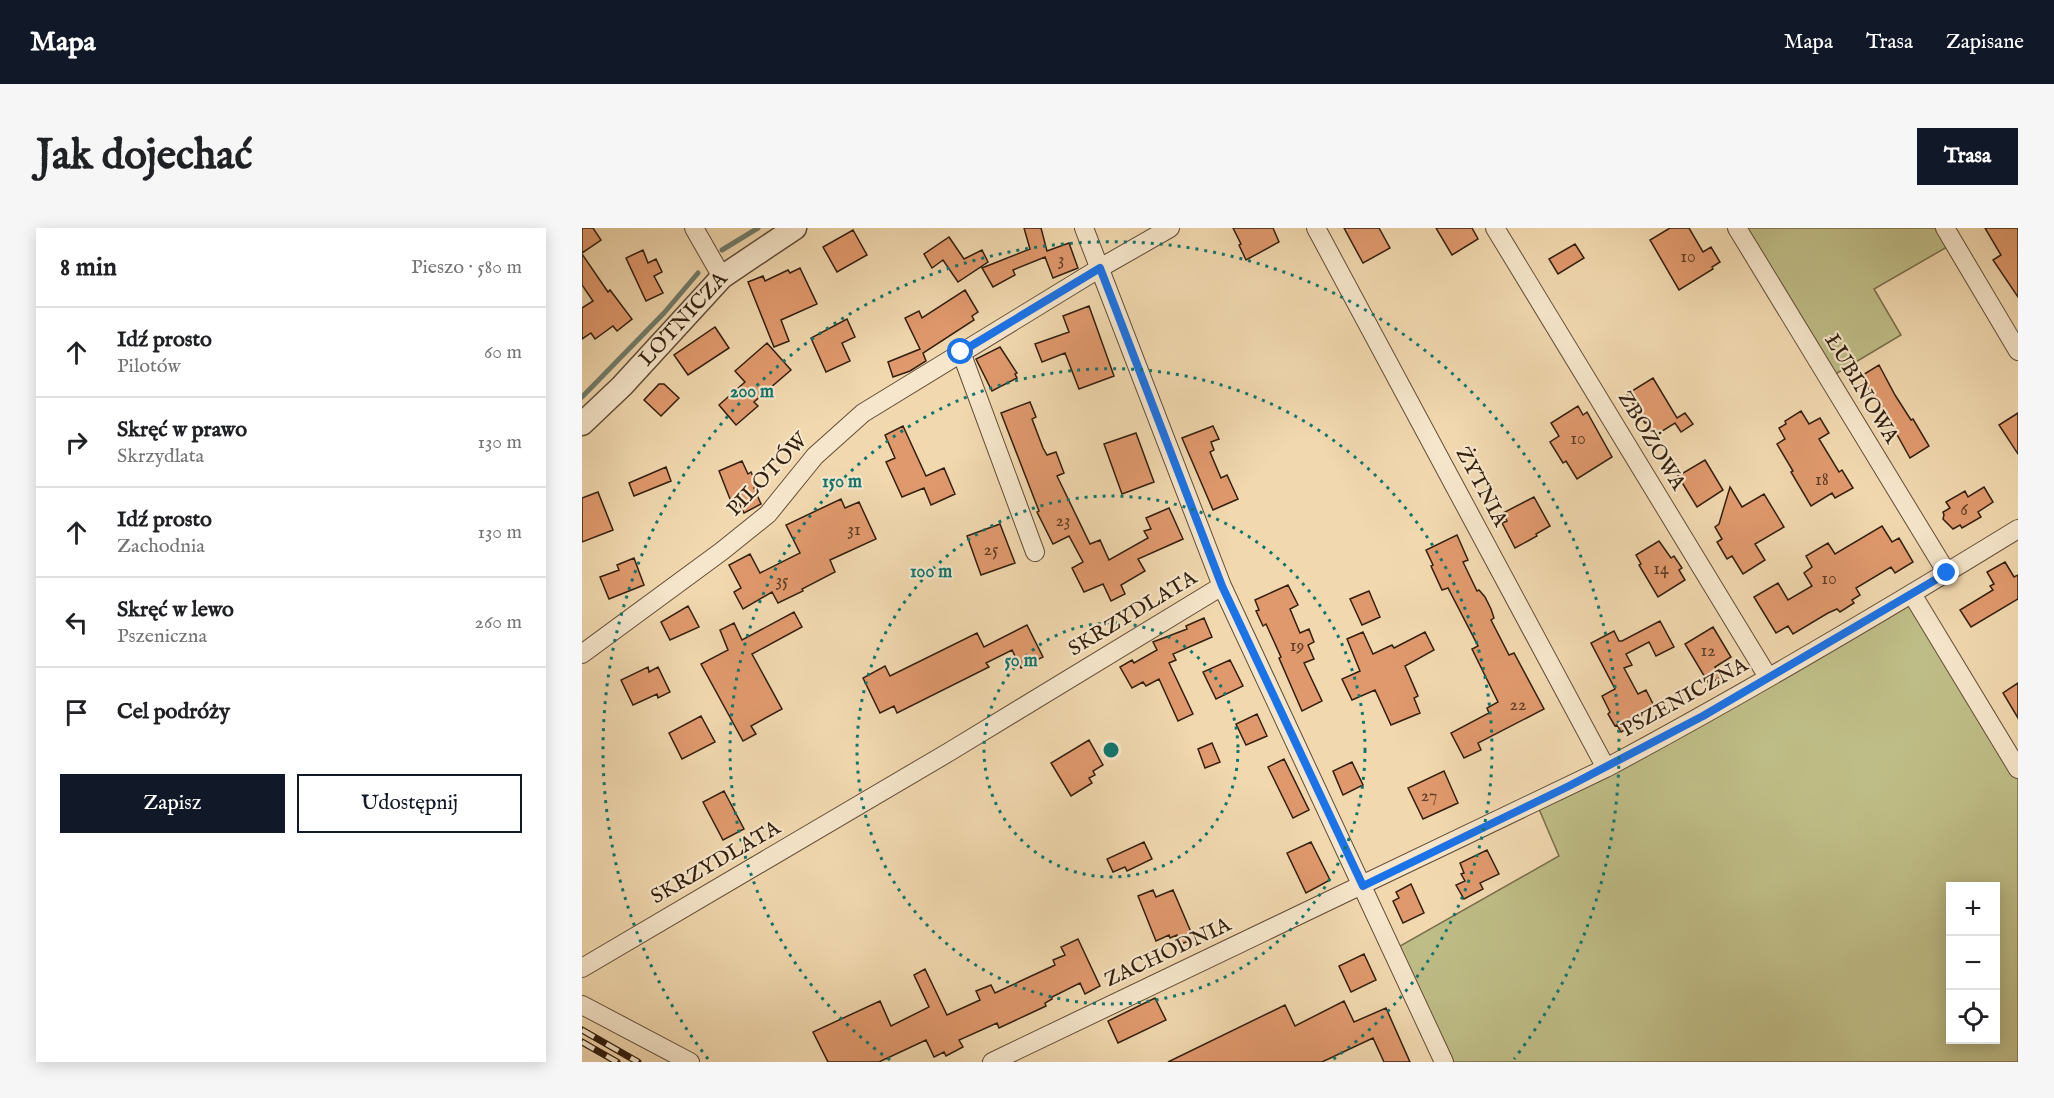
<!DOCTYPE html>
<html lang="pl">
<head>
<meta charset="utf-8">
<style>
  body { margin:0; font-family:"IM FELL English",serif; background:#f6f6f6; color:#202124 }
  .controls { position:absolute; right:18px; bottom:18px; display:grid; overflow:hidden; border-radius:0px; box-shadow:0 3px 15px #0003 }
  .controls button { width:54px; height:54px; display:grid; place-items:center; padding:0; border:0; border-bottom:2px solid #e0e0e0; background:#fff; color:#202124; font:30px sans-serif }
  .stop { position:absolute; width:18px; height:18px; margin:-14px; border:4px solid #1a73e8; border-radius:50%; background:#fff }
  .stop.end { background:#1a73e8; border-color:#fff; box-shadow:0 2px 6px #0008 }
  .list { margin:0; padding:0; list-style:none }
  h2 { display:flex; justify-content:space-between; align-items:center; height:78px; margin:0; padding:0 24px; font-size:26px }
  h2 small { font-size:20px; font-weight:400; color:#757577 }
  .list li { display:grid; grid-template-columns:39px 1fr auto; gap:18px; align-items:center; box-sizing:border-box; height:90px; padding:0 24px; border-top:2px solid #e0e0e0 }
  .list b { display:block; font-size:22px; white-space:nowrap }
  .list p { margin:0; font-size:20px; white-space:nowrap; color:#757577 }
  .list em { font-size:20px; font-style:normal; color:#757577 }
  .actions { display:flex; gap:12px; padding:18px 24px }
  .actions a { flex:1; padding:14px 0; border:2px solid #111827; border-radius:0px; text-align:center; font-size:21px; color:#111827 }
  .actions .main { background:#111827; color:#fff }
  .icon { flex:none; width:33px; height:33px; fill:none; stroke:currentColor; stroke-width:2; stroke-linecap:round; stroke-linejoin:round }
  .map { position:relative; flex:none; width:1436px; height:834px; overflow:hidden; border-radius:0px }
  header { display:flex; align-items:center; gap:36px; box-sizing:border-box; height:84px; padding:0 30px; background:#111827; color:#fff }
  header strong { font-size:28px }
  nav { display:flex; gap:33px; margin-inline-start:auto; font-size:21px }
  .intro { display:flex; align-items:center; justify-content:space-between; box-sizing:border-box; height:144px; padding:0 36px }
  h1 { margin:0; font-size:42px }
  .button { padding:15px 27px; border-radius:0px; background:#111827; color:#fff; font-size:21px; font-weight:700 }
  main { display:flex; gap:36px; padding:0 36px }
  aside { flex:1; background:#fff; border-radius:0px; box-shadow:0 3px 15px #0003 }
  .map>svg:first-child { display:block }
</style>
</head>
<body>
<header>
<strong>Mapa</strong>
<nav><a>Mapa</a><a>Trasa</a><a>Zapisane</a></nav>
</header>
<div class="intro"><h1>Jak dojechać</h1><a class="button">Trasa</a></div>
<main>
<aside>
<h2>8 min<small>Pieszo · 580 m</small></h2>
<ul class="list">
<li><svg class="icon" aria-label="ahead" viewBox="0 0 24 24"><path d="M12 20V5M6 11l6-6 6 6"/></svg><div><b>Idź prosto</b><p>Pilotów</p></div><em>60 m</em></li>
<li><svg class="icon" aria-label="right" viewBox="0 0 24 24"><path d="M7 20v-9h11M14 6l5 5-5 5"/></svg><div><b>Skręć w prawo</b><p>Skrzydlata</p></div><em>130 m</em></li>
<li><svg class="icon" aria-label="ahead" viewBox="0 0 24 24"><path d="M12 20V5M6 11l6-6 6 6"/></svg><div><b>Idź prosto</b><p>Zachodnia</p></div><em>130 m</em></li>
<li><svg class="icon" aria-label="left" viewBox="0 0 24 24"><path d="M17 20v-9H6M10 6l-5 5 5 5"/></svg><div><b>Skręć w lewo</b><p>Pszeniczna</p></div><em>260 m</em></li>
<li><svg class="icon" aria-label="arrive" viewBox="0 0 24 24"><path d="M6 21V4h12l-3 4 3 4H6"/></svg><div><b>Cel podróży</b></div></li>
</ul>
<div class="actions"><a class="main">Zapisz</a><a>Udostępnij</a></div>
</aside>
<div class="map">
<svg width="1436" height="834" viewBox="0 0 1436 834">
  <rect width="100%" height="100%" fill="#f1d8af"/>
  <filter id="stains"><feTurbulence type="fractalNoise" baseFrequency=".00333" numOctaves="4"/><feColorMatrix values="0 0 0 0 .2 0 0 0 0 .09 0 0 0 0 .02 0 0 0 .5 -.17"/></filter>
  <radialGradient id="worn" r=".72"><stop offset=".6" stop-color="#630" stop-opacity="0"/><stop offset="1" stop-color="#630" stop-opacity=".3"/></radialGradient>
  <path fill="#bfbd87" stroke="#796e4b" stroke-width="1.5" fill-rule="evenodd" d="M1155 0H1363L1372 15 1292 61 1319 107 1247 150Z
    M1330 366 1436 541V834H862L811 722 977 628 954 574ZM1368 658H1414V812H1368Z"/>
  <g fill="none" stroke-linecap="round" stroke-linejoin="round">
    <path stroke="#717c6b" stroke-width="5" d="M140 22 176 0
      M0 169 82 85 116 45"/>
  </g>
  <path fill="#e0996d" stroke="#331f0f" stroke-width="1.5" d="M0 0H11L19 12 0 25Z
    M442 0H459L465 23 487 15 496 40 471 50 463 29 431 42 433 47 411 59 400 40 448 21Z
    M651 0H691L697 14 664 32 657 17 659 16Z
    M762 0H797L808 20 781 35Z
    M854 0H890L896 11 870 27Z
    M1088 0H1107L1121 24 1129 19 1138 34 1130 39 1131 41 1097 62 1068 12Z
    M1403 0H1436V69L1411 32 1419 27Z
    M271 2 285 27 255 44 241 19Z
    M367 9 382 31 400 22 406 34 376 54 361 32 350 40 342 26Z
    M993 16 1002 30 976 46 967 31Z
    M61 22 66 35 74 31 80 44 72 48 81 65 64 73 44 30Z
    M0 26 26 64 28 62 50 91 35 103 31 98 13 111 9 105 0 111V80L11 73 0 57Z
    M218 40 235 76 199 92 207 113 192 119 166 54 181 48 183 53 206 42 208 45Z
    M383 62 396 84 390 88 392 92 341 125 344 133 328 143 311 149 306 134 338 121 323 90 337 83 340 90Z
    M507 78 532 148 497 161 483 125 460 134 453 116 487 104 481 88Z
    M265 91 273 109 260 115 268 133 244 144 229 110Z
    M133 99 147 120 106 147 92 127Z
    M185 115 209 142 172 174 176 178 154 197 137 177 163 154 153 143Z
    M418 119 435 145 433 146 435 150 410 163 394 131Z
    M1297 137 1313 167 1329 192 1331 191 1347 218 1328 230 1298 176 1297 177 1279 148Z
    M1071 150 1095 190 1103 185 1111 196 1099 204 1093 195 1074 207 1066 194 1063 195 1045 166Z
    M77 156H82L97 170 79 188 62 172Z
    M448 174 454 189 450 191 461 220 465 227 474 224 482 245 475 248 508 316 518 312 527 332 566 310 562 303 569 301 564 290 587 280 601 311 556 331 563 343 539 357 543 366 529 373 521 356 502 364 490 340 501 334 487 308 471 316 455 284 457 283 419 185Z
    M996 178 1001 187 1005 184 1030 229 995 251 984 233 981 235 968 214 977 208 969 195Z
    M1219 183 1227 196 1238 190 1247 205 1237 211 1257 244 1260 242 1271 260 1253 270 1250 265 1229 278 1209 244 1211 243 1195 216 1203 211 1197 200 1204 196 1203 193Z
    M1436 185V226L1417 197Z
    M321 198 344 248 362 240 373 266 349 277 342 260 320 269 304 234 313 230 303 207Z
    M631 198 637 211 629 214 632 222 628 224 639 250 645 247 656 271 631 282 600 210Z
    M554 205 572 254 540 266 522 216Z
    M1123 232 1141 262 1115 279 1096 248Z
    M160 233 166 246 169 244 176 259 172 260 179 276 162 285 156 273 150 276 137 243Z
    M84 239 89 253 52 268 47 255Z
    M1148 259 1160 279 1182 266 1202 299 1173 316 1183 332 1161 346 1150 328 1145 331 1135 314 1140 311 1133 299 1137 296Z
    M1402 259 1411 274 1396 284 1399 289 1380 300 1378 297 1371 301 1361 291 1362 287 1361 284 1368 280 1364 274 1383 263 1386 269Z
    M16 264 31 302 0 314V270Z
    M952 269 968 298 954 306 955 308 933 320 920 295 925 293 921 285Z
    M259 271 263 280 277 274 294 311 248 332 253 344 220 361 221 363 196 375 190 364 161 381 152 364 159 360 147 337 168 326 178 345 218 325 204 297Z
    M418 296 433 335 399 347 385 308Z
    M1300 298 1310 314 1317 310 1331 334 1313 345 1309 339 1274 360 1278 367 1270 372 1272 375 1258 384 1255 381 1246 385 1211 406 1206 398 1194 405 1172 369 1196 355 1206 372 1230 358 1222 345 1230 339 1224 328 1246 315 1253 326Z
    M875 307 886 332 881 334 895 363 897 362 903 369 909 381 912 390 909 392 927 427 932 425 962 481 896 515 899 522 882 530 869 505 907 485 905 480 916 474 890 421 896 418 866 360 860 362 849 338 851 337 844 322Z
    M1077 313 1089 330 1092 328 1100 340 1097 342 1103 352 1076 369 1057 337 1059 336 1054 327Z
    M52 330 62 357 27 371 18 349 37 342 35 337Z
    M1423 334 1432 349 1436 347V371L1389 399 1378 382 1411 362 1408 358 1412 356 1405 344Z
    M706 357 716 377 708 381 718 405 727 401 732 414 726 417 732 431 722 435 740 473 720 483 697 430 699 429 684 396 681 398 674 383 677 382 673 372Z
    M787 363 798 389 780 397 768 371Z
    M106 378 117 399 88 412 79 394Z
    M212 384 220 399 170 426 200 481 169 498 174 506 161 513 119 436 146 422 138 402 152 395 160 412Z
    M622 390 630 409 591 426 594 432 587 435 611 486 596 493 577 451 564 458 561 454 550 460 538 439 550 432 552 435 575 422 571 414 605 401 604 398Z
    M1078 393 1092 419 1074 428 1067 414 1044 426 1050 437 1042 440 1056 466 1064 462 1072 478 1060 484 1056 495 1039 504 1035 497 1033 498 1026 486 1028 484 1020 468 1033 461 1009 415 1032 403 1037 413H1040Z
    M445 397 461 429 439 440 430 422 404 435 407 439 315 485 312 478 298 485 281 450 303 438 308 448 395 405 402 419Z
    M1131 399 1149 429 1133 439 1139 449 1127 456 1103 416Z
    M781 404 791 426 810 417 812 420 843 404 852 422 823 438 836 468 832 470 838 485 809 497 793 462 770 472 760 451 778 443 765 411Z
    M648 432 661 458 634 471 621 444Z
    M66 439 67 444 76 439 88 464 76 470 75 466 51 477 39 452Z
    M1436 455V490L1421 465Z
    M675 486 685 508 664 517 654 496Z
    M119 488 133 514 100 531 87 505Z
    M507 512 521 537 511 543 513 547 507 550 510 555 489 568 469 535Z
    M630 515 638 534 623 540 616 521Z
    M702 531 727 582 711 590 686 539Z
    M770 534 781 557 761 567 751 543Z
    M862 543 876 575 841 591 826 560Z
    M142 563 162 601 141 612 121 574Z
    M562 614 570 631 545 643 543 639 531 644 525 631Z
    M729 614 748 652 724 665 705 625Z
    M905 622 917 646 898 655 901 661 882 671 874 657 883 653 879 646 882 645 878 635Z
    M829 656 842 685 821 695 811 673 817 670 814 664Z
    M571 662 574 669 591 662 612 711 599 716 595 707 588 710 587 707 574 713 556 668Z
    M496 711 518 758 503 766 498 755 470 769V771L463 775 464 778 417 800 415 795 377 812 381 819 364 828 362 824 352 829 344 812 297 834H246L231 804 298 773 309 798 347 779 332 747 343 741 365 787 398 772 394 763 409 757 413 765 473 737 471 732 483 727 479 719Z
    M782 726 794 752 769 764 757 738Z
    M573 770 584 792 536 815 526 793Z
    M762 773 772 794 804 780 828 834H802L791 810 740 834H586L703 777 713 798Z"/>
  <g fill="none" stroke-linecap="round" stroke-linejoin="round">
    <defs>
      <path id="minor" d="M112 0 140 49
        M502 0 640 358 862 834
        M734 0 1024 540
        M913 0 1186 449
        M1155 0 1365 345
        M1363 0 1436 123
        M379 124 453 324
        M1330 366 1436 541
        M0 426 140 323 186 286 233 228 281 185 518 40 588 0
        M0 740 367 524 640 358
        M0 777 108 834
        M410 834 1024 540C1164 465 1301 384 1436 301"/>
      <g id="tertiary">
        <path id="s1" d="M0 196 40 158 140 49 213 0"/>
      </g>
    </defs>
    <use href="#minor" stroke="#624d37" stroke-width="20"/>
    <use href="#tertiary" stroke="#624d37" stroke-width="25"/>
    <use href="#minor" stroke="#f6e6cb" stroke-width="18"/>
    <use href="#tertiary" stroke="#f6e6cb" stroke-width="22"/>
    <defs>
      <path id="rail" d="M0 802 56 834
        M0 814 35 834"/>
    </defs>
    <use href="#rail" stroke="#331f0f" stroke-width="7"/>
    <use href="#rail" stroke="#f6e6cb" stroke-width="4.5" stroke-dasharray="14" stroke-linecap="butt"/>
  </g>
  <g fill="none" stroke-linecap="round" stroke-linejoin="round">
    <path stroke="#1a73e8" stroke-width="8" d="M379 124 518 40 640 358 781 658 987 558 1121 488 1365 345"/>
  </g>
  <g fill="none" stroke="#0f766e" stroke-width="3" stroke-dasharray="3 6">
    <circle cx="529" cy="522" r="127"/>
    <circle cx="529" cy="522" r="254"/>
    <path d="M308 832A381 381 0 1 1 750 832"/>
    <path d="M126 831A508 508 0 1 1 932 831"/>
  </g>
  <g text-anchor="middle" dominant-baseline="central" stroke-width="4.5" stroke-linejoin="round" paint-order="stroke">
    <g font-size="18" fill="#5e3e26">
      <text x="1106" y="29">10</text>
      <text x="479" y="32">3</text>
      <text x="996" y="211">10</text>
      <text x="1240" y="252">18</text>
      <text x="1382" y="282">6</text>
      <text x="481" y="293">23</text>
      <text x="272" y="302">31</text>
      <text x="409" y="322">25</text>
      <text x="1079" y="341">14</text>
      <text x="1247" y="351">10</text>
      <text x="200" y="353">35</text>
      <text x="715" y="418">19</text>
      <text x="1126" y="423">12</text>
      <text x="936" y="477">22</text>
      <text x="847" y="568">27</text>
    </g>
    <g font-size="21" fill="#331f0f" stroke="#f6e6cb">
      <text stroke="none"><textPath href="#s1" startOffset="146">LOTNICZA</textPath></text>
      <text transform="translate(1279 161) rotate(59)">ŁUBINOWA</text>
      <text transform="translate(1069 213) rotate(59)">ZBOŻOWA</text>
      <text transform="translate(186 247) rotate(-46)">PILOTÓW</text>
      <text transform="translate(899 259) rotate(62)">ŻYTNIA</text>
      <text transform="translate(551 386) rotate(-31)">SKRZYDLATA</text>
      <text transform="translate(1103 470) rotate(-29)">PSZENICZNA</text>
      <text transform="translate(134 635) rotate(-30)">SKRZYDLATA</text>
      <text transform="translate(586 725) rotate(-25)">ZACHODNIA</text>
    </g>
  </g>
  <circle cx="529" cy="522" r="9" fill="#0f766e" stroke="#f6e6cb" stroke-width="3"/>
  <g font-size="18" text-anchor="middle" font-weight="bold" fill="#0f766e" stroke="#f6e6cb" stroke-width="4.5" stroke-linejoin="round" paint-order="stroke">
    <text x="170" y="169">200 m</text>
    <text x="260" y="259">150 m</text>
    <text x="349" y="349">100 m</text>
    <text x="439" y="438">50 m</text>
  </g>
  <rect width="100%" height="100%" filter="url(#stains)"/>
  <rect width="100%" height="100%" fill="url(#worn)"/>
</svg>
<div class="controls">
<button>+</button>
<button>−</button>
<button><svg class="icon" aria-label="locate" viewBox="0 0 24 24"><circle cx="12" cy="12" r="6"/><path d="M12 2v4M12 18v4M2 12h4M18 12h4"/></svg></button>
</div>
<div class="stop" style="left:379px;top:124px"></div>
<div class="stop end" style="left:1365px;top:345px"></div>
</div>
</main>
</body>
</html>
